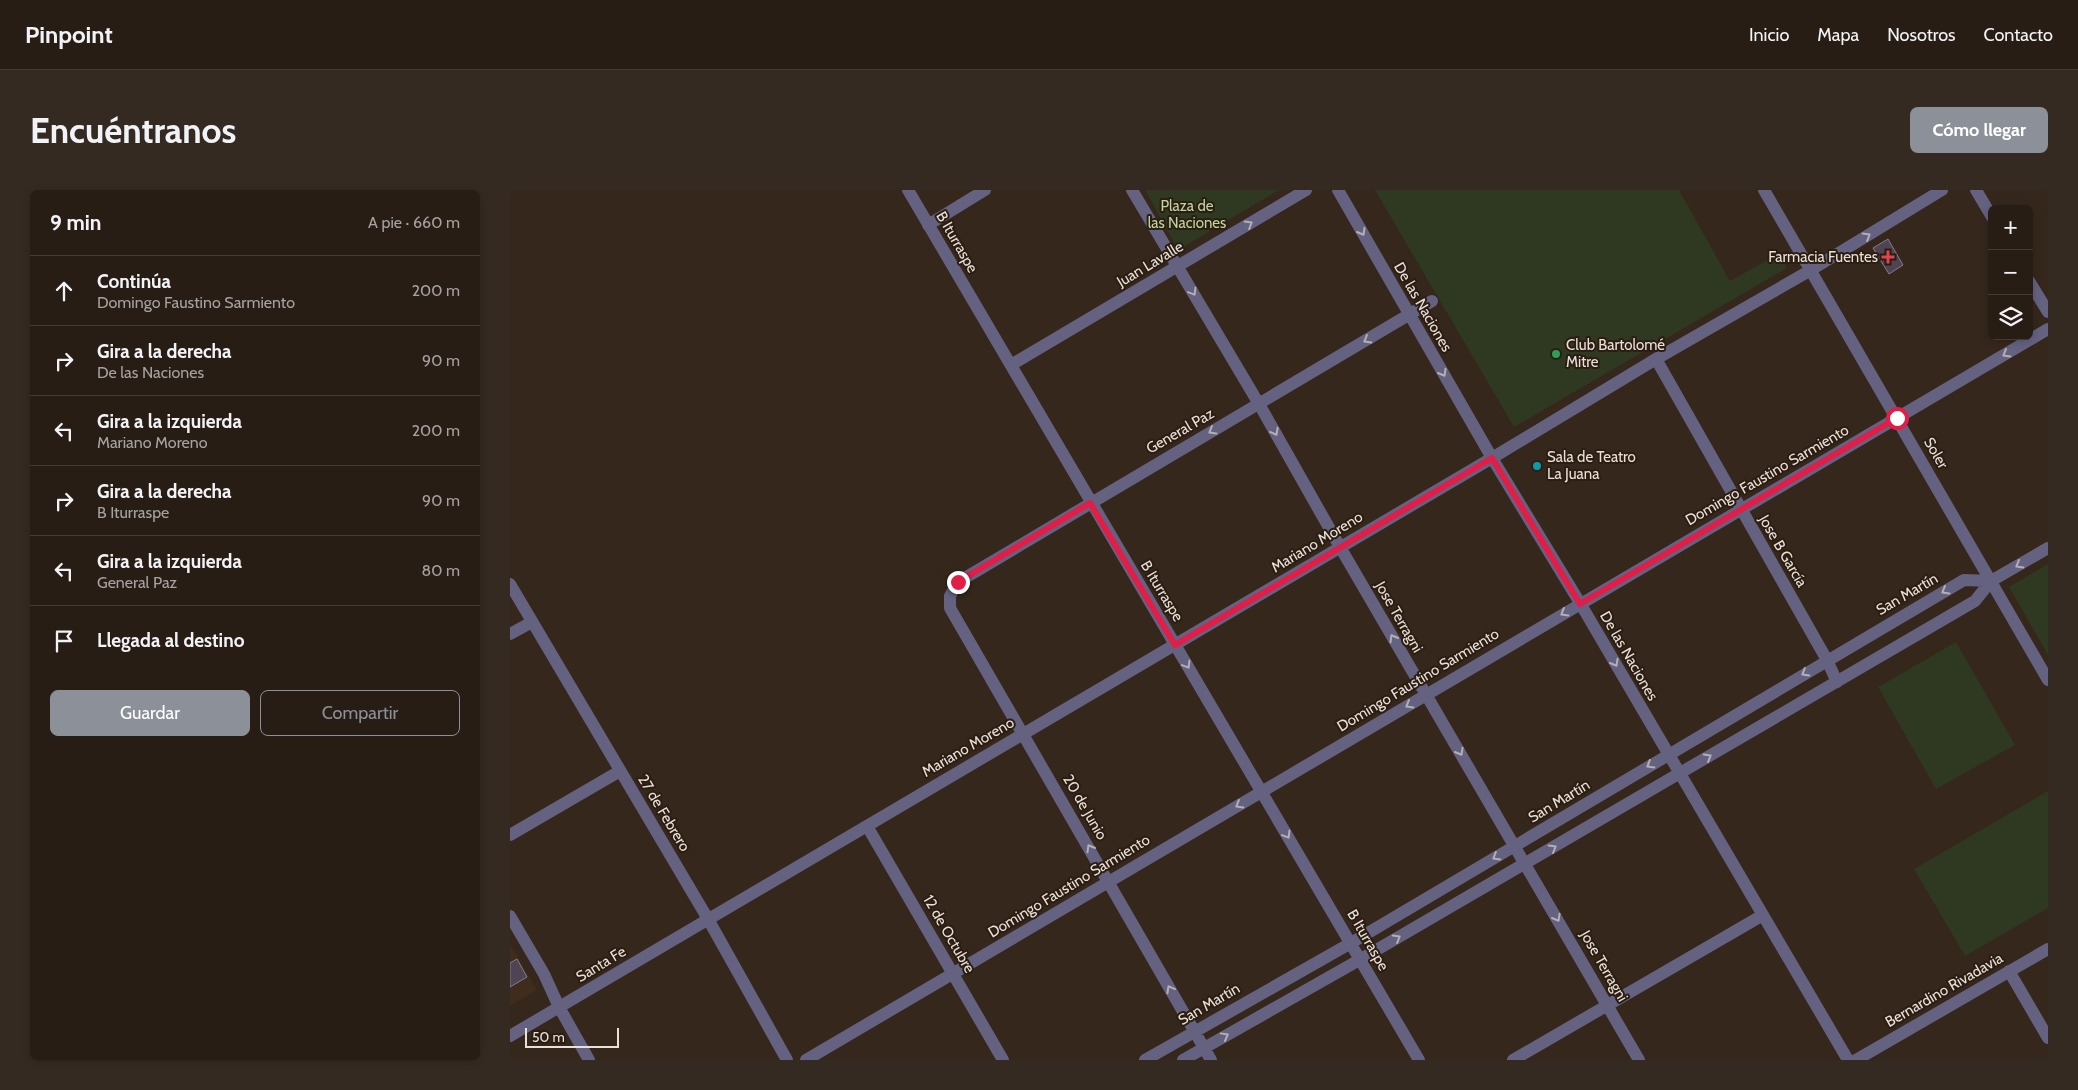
<!DOCTYPE html>
<html lang="es">
<head>
<meta charset="utf-8">
<style>
  body { margin:0; font-family:Cabin,sans-serif; background:#342a22; color:#f1f3f6 }
  .controls { position:absolute; right:15px; top:15px; display:grid; overflow:hidden; border-radius:8px; box-shadow:0 2px 8px #0003 }
  .controls button { width:45px; height:45px; display:grid; place-items:center; padding:0; border:0; border-bottom:1px solid #443b34; background:#281d15; color:#f1f3f6; font:25px sans-serif }
  .scale { position:absolute; left:15px; bottom:12px; width:94px; box-sizing:border-box; padding-left:5px; border:2px solid #e9e0d8; border-top:0; font-size:14px; line-height:18px; white-space:nowrap; color:#e9e0d8; -webkit-text-stroke:4px #2b1d12; paint-order:stroke }
  .stop { position:absolute; width:15px; height:15px; margin:-11px; border:4px solid #e11d48; border-radius:50%; background:#fff }
  .stop.end { background:#e11d48; border-color:#fff; box-shadow:0 1px 5px #0008 }
  .list { margin:0; padding:0; list-style:none }
  h2 { display:flex; justify-content:space-between; align-items:center; height:65px; margin:0; padding:0 20px; font-size:21px }
  h2 small { font-size:16px; font-weight:400; color:#a5a2a0 }
  .list li { display:grid; grid-template-columns:32px 1fr auto; gap:15px; align-items:center; box-sizing:border-box; height:70px; padding:0 20px; border-top:1px solid #443b34 }
  .list b { display:block; font-size:19px; white-space:nowrap }
  .list p { margin:0; font-size:16px; white-space:nowrap; color:#a5a2a0 }
  .list em { font-size:16px; font-style:normal; color:#a5a2a0 }
  .actions { display:flex; gap:10px; padding:15px 20px }
  .actions a { flex:1; padding:11px 0; border:1px solid #8c9099; border-radius:8px; text-align:center; font-size:18px; color:#8c9099 }
  .actions .main { background:#8c9099; color:#fff }
  .icon { flex:none; width:28px; height:28px; fill:none; stroke:currentColor; stroke-width:2; stroke-linecap:round; stroke-linejoin:round }
  .map { position:relative; flex:none; width:1538px; height:870px; overflow:hidden; border-radius:8px }
  header { display:flex; align-items:center; gap:30px; box-sizing:border-box; height:70px; padding:0 25px; background:#281d15; border-bottom:1px solid #443b34 }
  header strong { font-size:24px }
  nav { display:flex; gap:28px; margin-inline-start:auto; font-size:18px }
  .intro { display:flex; align-items:center; justify-content:space-between; box-sizing:border-box; height:120px; padding:0 30px }
  h1 { margin:0; font-size:35px }
  .button { padding:12px 22px; border-radius:8px; background:#8c9099; color:#fff; font-size:18px; font-weight:700 }
  main { display:flex; gap:30px; padding:0 30px }
  aside { flex:1; background:#281d15; border-radius:8px; box-shadow:0 2px 8px #0003 }
  .map>svg:first-child { display:block }
</style>
</head>
<body>
<header>
<strong>Pinpoint</strong>
<nav><a>Inicio</a><a>Mapa</a><a>Nosotros</a><a>Contacto</a></nav>
</header>
<div class="intro"><h1>Encuéntranos</h1><a class="button">Cómo llegar</a></div>
<main>
<aside>
<h2>9 min<small>A pie · 660 m</small></h2>
<ul class="list">
<li><svg class="icon" aria-label="ahead" viewBox="0 0 24 24"><path d="M12 20V5M6 11l6-6 6 6"/></svg><div><b>Continúa</b><p>Domingo Faustino Sarmiento</p></div><em>200 m</em></li>
<li><svg class="icon" aria-label="right" viewBox="0 0 24 24"><path d="M7 20v-9h11M14 6l5 5-5 5"/></svg><div><b>Gira a la derecha</b><p>De las Naciones</p></div><em>90 m</em></li>
<li><svg class="icon" aria-label="left" viewBox="0 0 24 24"><path d="M17 20v-9H6M10 6l-5 5 5 5"/></svg><div><b>Gira a la izquierda</b><p>Mariano Moreno</p></div><em>200 m</em></li>
<li><svg class="icon" aria-label="right" viewBox="0 0 24 24"><path d="M7 20v-9h11M14 6l5 5-5 5"/></svg><div><b>Gira a la derecha</b><p>B Iturraspe</p></div><em>90 m</em></li>
<li><svg class="icon" aria-label="left" viewBox="0 0 24 24"><path d="M17 20v-9H6M10 6l-5 5 5 5"/></svg><div><b>Gira a la izquierda</b><p>General Paz</p></div><em>80 m</em></li>
<li><svg class="icon" aria-label="arrive" viewBox="0 0 24 24"><path d="M6 21V4h12l-3 4 3 4H6"/></svg><div><b>Llegada al destino</b></div></li>
</ul>
<div class="actions"><a class="main">Guardar</a><a>Compartir</a></div>
</aside>
<div class="map">
<svg width="1538" height="870" viewBox="0 0 1538 870">
  <rect width="100%" height="100%" fill="#35271c"/>
  <path fill="#3f2c1c" d="M0 754 27 800 0 816Z"/>
  <path fill="#2f3820" d="M635 0H769L673 57 666 56Z
    M865 0H1169L1220 91 1268 64 1277 78 1004 237Z
    M1538 374V465L1499 397Z
    M1446 452 1505 555 1426 599 1368 497Z
    M1538 601V718L1455 766 1404 679Z"/>
  <path fill="#4f4453" stroke="#867a8b" d="M1378 49 1393 75 1379 84 1363 58Z
    M7 769 17 787 0 797V773Z"/>
  <g fill="none" stroke-linecap="round" stroke-linejoin="round">
    <path stroke="#646280" stroke-width="12" d="M398 0 909 870
      M622 0 749 214 830 357 1129 870
      M828 0 982 268 1070 413 1338 870
      M1254 0 1538 490
      M1466 0 1482 27
      M418 35 475 0
      M1519 91 1538 122
      M1146 169 1317 470 1327 492
      M501 175 796 0
      M0 394 198 729 277 870
      M0 444 22 432
      M357 636 493 870
      M0 645 110 581
      M0 726 34 784 49 817 79 870
      M1499 781 1538 848
      M0 846 982 268 1146 169 1301 80 1432 0
      M296 870 1538 139
      M635 870 841 753 1454 390 1481 391
      M673 870 851 769 1465 411 1481 391 1538 358
      M701 870 440 418V406L448 392 922 111
      M1003 870 1253 725
      M1346 870 1538 759"/>
  </g>
  <defs><path id="oneway-chevron" d="M-2-3.5L2.5 0L-2 3.5" fill="none" stroke-width="1.6" stroke-linecap="round" stroke-linejoin="round" transform="scale(1.25)"/></defs>
  <g stroke="#b4aeb5">
    <use href="#oneway-chevron" transform="translate(739 34) rotate(-31)"/>
    <use href="#oneway-chevron" transform="translate(852 42) rotate(60)"/>
    <use href="#oneway-chevron" transform="translate(1357 46) rotate(-31)"/>
    <use href="#oneway-chevron" transform="translate(683 102) rotate(59)"/>
    <use href="#oneway-chevron" transform="translate(857 150) rotate(150)"/>
    <use href="#oneway-chevron" transform="translate(1496 164) rotate(150)"/>
    <use href="#oneway-chevron" transform="translate(933 183) rotate(60)"/>
    <use href="#oneway-chevron" transform="translate(702 241) rotate(150)"/>
    <use href="#oneway-chevron" transform="translate(765 242) rotate(61)"/>
    <use href="#oneway-chevron" transform="translate(1509 375) rotate(150)"/>
    <use href="#oneway-chevron" transform="translate(1435 401) rotate(150)"/>
    <use href="#oneway-chevron" transform="translate(1054 423) rotate(149)"/>
    <use href="#oneway-chevron" transform="translate(883 448) rotate(-120)"/>
    <use href="#oneway-chevron" transform="translate(1105 473) rotate(60)"/>
    <use href="#oneway-chevron" transform="translate(677 475) rotate(59)"/>
    <use href="#oneway-chevron" transform="translate(1295 483) rotate(149)"/>
    <use href="#oneway-chevron" transform="translate(899 515) rotate(150)"/>
    <use href="#oneway-chevron" transform="translate(950 562) rotate(60)"/>
    <use href="#oneway-chevron" transform="translate(1198 567) rotate(-30)"/>
    <use href="#oneway-chevron" transform="translate(1140 575) rotate(149)"/>
    <use href="#oneway-chevron" transform="translate(729 615) rotate(149)"/>
    <use href="#oneway-chevron" transform="translate(777 645) rotate(59)"/>
    <use href="#oneway-chevron" transform="translate(580 658) rotate(-120)"/>
    <use href="#oneway-chevron" transform="translate(1043 658) rotate(-30)"/>
    <use href="#oneway-chevron" transform="translate(986 667) rotate(149)"/>
    <use href="#oneway-chevron" transform="translate(1047 728) rotate(60)"/>
    <use href="#oneway-chevron" transform="translate(887 748) rotate(-30)"/>
    <use href="#oneway-chevron" transform="translate(660 799) rotate(-119)"/>
    <use href="#oneway-chevron" transform="translate(715 846) rotate(-29)"/>
  </g>
  <g fill="none" stroke-linecap="round" stroke-linejoin="round">
    <path stroke="#e11d48" stroke-width="6" d="M448 392 580 313 665 455 982 268 1070 414 1387 228"/>
  </g>
  <path fill="#e0444e" stroke="#2b1d12" stroke-width="2" d="M1375.5 59.5h5v5h5v5h-5v5h-5v-5h-5v-5h5z"/>
  <circle fill="#2e9e5b" stroke="#2b1d12" stroke-width="2" cx="1046" cy="164" r="5"/>
  <circle fill="#0f9aa8" stroke="#2b1d12" stroke-width="2" cx="1027" cy="276" r="5"/>
  <g text-anchor="middle" dominant-baseline="central" stroke-width="4" stroke-linejoin="round" paint-order="stroke">
    <g font-size="15" fill="#bfd59e" stroke="#2b1d12">
      <text x="677" y="16">Plaza de<tspan x="677" dy="17">las Naciones</tspan></text>
    </g>
    <g font-size="15" fill="#e9e0d8" stroke="#2b1d12">
      <text transform="translate(447 52) rotate(60)">B Iturraspe</text>
      <text transform="translate(640 74) rotate(-31)">Juan Lavalle</text>
      <text transform="translate(913 117) rotate(60)">De las Naciones</text>
      <text transform="translate(670 241) rotate(-30)">General Paz</text>
      <text transform="translate(1426 263) rotate(60)">Soler</text>
      <text transform="translate(1257 285) rotate(-30)">Domingo Faustino Sarmiento</text>
      <text transform="translate(807 352) rotate(-31)">Mariano Moreno</text>
      <text transform="translate(1273 361) rotate(60)">Jose B García</text>
      <text transform="translate(652 401) rotate(59)">B Iturraspe</text>
      <text transform="translate(1397 404) rotate(-30)">San Martín</text>
      <text transform="translate(889 427) rotate(60)">Jose Terragni</text>
      <text transform="translate(1119 466) rotate(60)">De las Naciones</text>
      <text transform="translate(908 490) rotate(-31)">Domingo Faustino Sarmiento</text>
      <text transform="translate(458 557) rotate(-30)">Mariano Moreno</text>
      <text transform="translate(1049 611) rotate(-31)">San Martín</text>
      <text transform="translate(575 617) rotate(60)">20 de Junio</text>
      <text transform="translate(154 623) rotate(59)">27 de Febrero</text>
      <text transform="translate(559 696) rotate(-31)">Domingo Faustino Sarmiento</text>
      <text transform="translate(439 744) rotate(60)">12 de Octubre</text>
      <text transform="translate(858 750) rotate(60)">B Iturraspe</text>
      <text transform="translate(91 774) rotate(-31)">Santa Fe</text>
      <text transform="translate(1094 776) rotate(60)">Jose Terragni</text>
      <text transform="translate(1434 800) rotate(-30)">Bernardino Rivadavia</text>
      <text transform="translate(699 814) rotate(-30)">San Martín</text>
    </g>
    <g font-size="15" fill="#e9e0d8" stroke="#2b1d12" text-anchor="start">
      <text x="1368" y="67" text-anchor="end">Farmacia Fuentes</text>
      <text x="1056" y="155">Club Bartolomé<tspan x="1056" dy="17">Mitre</tspan></text>
      <text x="1037" y="267">Sala de Teatro<tspan x="1037" dy="17">La Juana</tspan></text>
    </g>
  </g>
</svg>
<div class="controls">
<button>+</button>
<button>−</button>
<button><svg class="icon" aria-label="layers" viewBox="0 0 24 24"><path d="M12 4l9 5-9 5-9-5zM3 14l9 5 9-5"/></svg></button>
</div>
<div class="scale">50 m</div>
<div class="stop" style="left:1387px;top:228px"></div>
<div class="stop end" style="left:448px;top:392px"></div>
</div>
</main>
</body>
</html>
